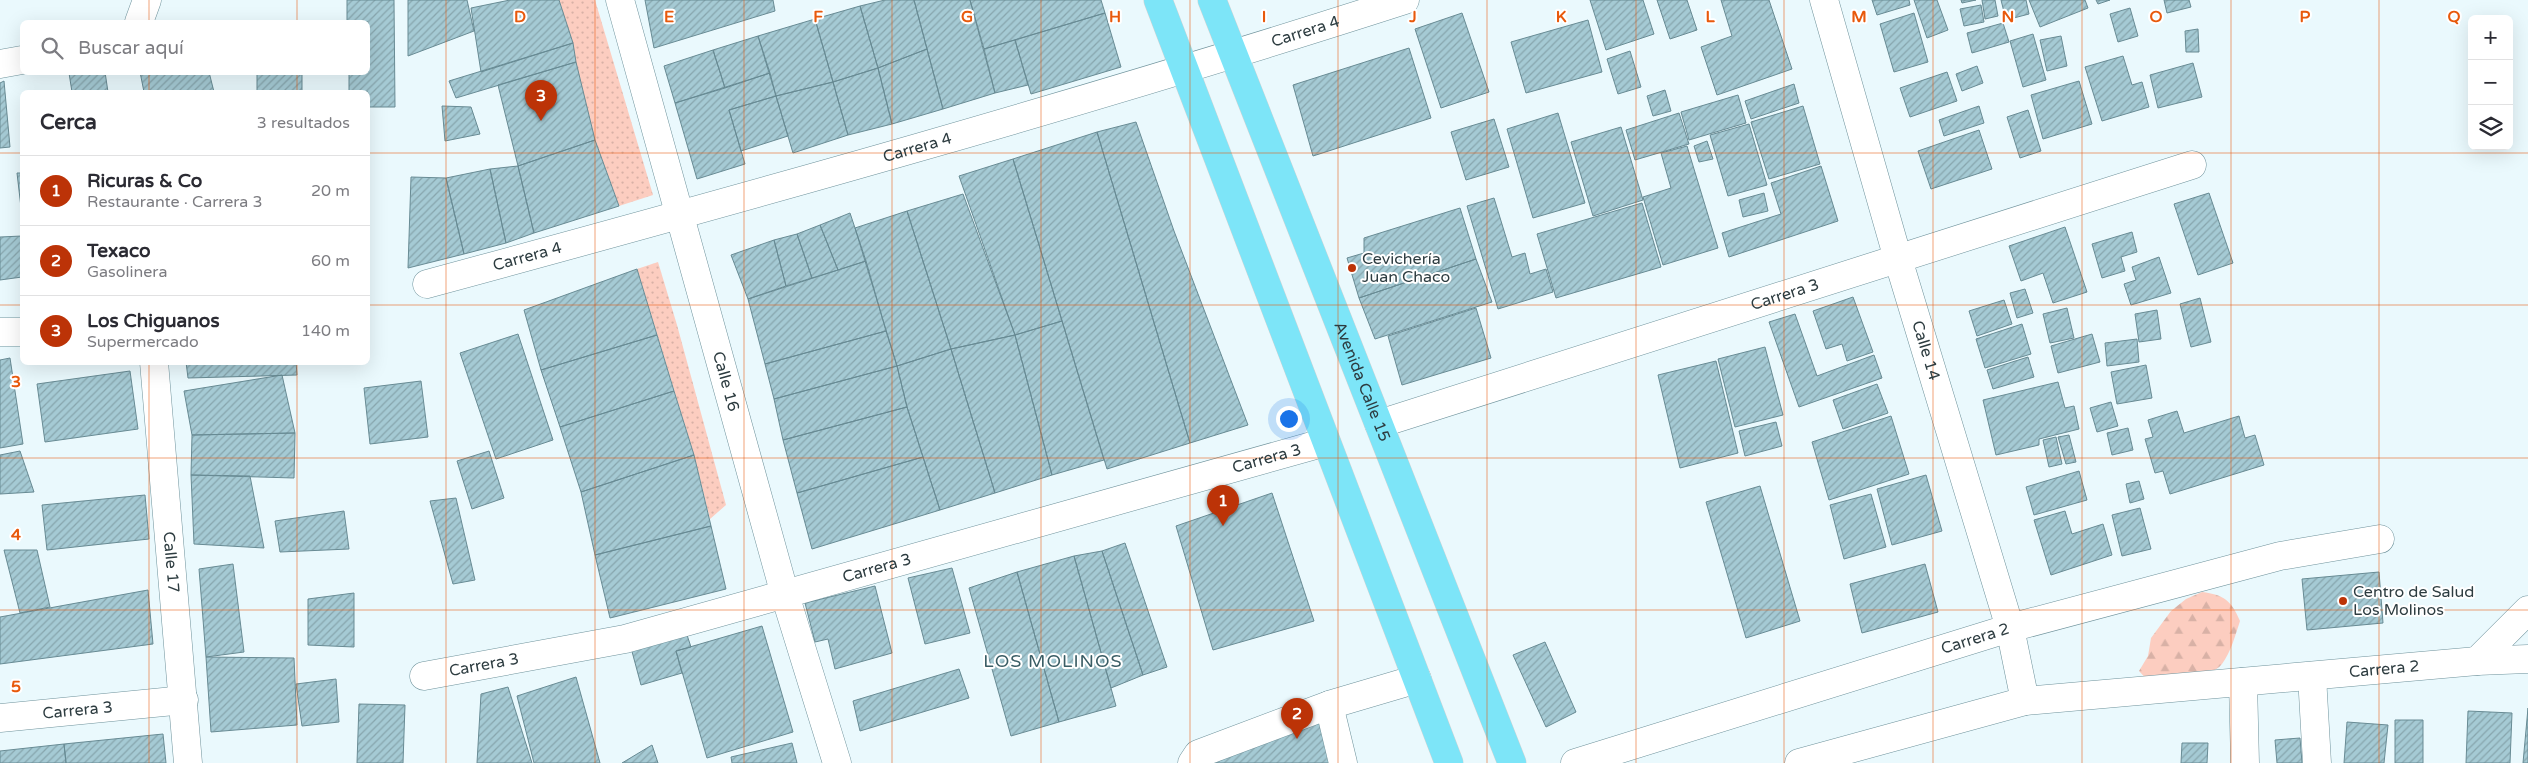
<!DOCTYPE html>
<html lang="es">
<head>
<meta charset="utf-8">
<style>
  body { margin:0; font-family:"Varela Round",sans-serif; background:#f7f7f7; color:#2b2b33 }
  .controls { position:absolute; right:15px; top:15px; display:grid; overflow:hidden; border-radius:8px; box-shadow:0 5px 20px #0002 }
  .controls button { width:45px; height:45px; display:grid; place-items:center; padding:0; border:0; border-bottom:1px solid #e1e1e2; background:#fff; color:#2b2b33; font:25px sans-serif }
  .you { position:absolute; left:1288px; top:418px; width:18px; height:18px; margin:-12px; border:4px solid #fff; border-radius:50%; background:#1a73e8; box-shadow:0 0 0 8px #1a73e833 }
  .badge { display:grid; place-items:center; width:32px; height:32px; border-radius:50%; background:#bc3307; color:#fff; font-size:16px; font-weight:700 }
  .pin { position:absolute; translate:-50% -41px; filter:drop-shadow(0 1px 2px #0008) }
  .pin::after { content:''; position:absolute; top:26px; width:18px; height:15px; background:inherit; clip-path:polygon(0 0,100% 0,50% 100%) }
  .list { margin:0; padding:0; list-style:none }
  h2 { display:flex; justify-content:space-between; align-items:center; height:65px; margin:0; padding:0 20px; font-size:21px }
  h2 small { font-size:16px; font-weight:400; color:#7c7c81 }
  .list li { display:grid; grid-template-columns:32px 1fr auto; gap:15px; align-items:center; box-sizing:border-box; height:70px; padding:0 20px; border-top:1px solid #e1e1e2 }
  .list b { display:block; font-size:19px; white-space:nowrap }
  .list p { margin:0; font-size:16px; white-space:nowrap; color:#7c7c81 }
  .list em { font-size:16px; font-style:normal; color:#7c7c81 }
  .icon { flex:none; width:28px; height:28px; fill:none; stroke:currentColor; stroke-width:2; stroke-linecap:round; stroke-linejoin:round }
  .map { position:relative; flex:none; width:2528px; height:763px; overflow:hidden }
  .search { position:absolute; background:#fff; box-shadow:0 5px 20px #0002; left:20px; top:20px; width:350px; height:55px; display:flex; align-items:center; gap:12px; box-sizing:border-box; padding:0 18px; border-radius:8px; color:#7c7c81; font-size:19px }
  .panel { position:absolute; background:#fff; box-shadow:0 5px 20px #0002; left:20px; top:90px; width:350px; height:275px; border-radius:8px }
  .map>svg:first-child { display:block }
</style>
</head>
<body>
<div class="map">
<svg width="2528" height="763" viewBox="0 0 2528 763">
  <defs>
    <pattern id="forest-firs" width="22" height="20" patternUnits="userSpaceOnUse" patternTransform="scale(1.25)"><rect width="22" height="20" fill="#fccdc0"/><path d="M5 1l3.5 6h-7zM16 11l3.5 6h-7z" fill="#d8b1a6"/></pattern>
    <pattern id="park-dots" width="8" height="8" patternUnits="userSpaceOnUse" patternTransform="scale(1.25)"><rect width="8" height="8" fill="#fccdc0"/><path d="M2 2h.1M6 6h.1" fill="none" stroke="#d8b1a6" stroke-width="1.8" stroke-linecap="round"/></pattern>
    <pattern id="building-hatch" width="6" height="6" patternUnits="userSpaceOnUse" patternTransform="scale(1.25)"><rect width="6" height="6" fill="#a5cad4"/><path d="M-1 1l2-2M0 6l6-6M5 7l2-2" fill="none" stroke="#87a5ad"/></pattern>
  </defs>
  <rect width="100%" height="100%" fill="#eaf9fd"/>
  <path fill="url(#forest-firs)" d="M2202 592C2224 595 2231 600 2240 621 2235 636 2231 652 2222 664 2210 679 2169 682 2151 684L2139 671 2148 656 2151 638 2171 611 2186 599Z"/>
  <path fill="url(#park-dots)" d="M558 0H595L653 195 619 206 595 140Z
    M658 262 677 325 726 505 710 519 694 455 637 269Z"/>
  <path fill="url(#building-hatch)" stroke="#688b94" d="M347 0H394L395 107H368V92H349V72H368V22H347Z
    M408 0H467L474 31 408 56Z
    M559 0 573 43 481 72 471 8 510 0Z
    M645 0H773L775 11 654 48Z
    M885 0H914L927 49 878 68 860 6Z
    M914 0H970L995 93 943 109Z
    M970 0H1101L1105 13 984 49Z
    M1590 0H1643L1654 34 1606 50Z
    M1657 0H1687L1697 30 1670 39Z
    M1721 0H1769L1792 69 1717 95 1701 47 1732 36Z
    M1872 0H1909L1910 5 1877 15Z
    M1914 0H1937L1948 30 1927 38Z
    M1961 0H1976L1962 3Z
    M1982 0H1995L1998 16 1985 19Z
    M2001 0H2026L2029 14 2006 20Z
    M2029 0H2085L2088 8 2040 27Z
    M2096 0H2110L2098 4Z
    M2164 0H2189L2191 7 2167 13Z
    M1981 5 1984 22 1964 26 1960 9Z
    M860 6 878 68 833 82 815 19Z
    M2130 8 2138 36 2118 42 2110 14Z
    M1105 13 1121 67 1031 94 1015 40Z
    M1462 13 1489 92 1441 108 1415 29Z
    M1914 13 1928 62 1894 72 1880 24Z
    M815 19 833 82 776 96 758 36Z
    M1588 20 1602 72 1526 93 1511 42Z
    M2003 23 2009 42 1972 53 1967 33Z
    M2198 29 2199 52H2186L2185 31Z
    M2033 34 2046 80 2023 87 2010 41Z
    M758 36 770 73 725 88 713 50Z
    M2061 36 2067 66 2047 71 2040 40Z
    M1015 40 1028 85 995 93 984 49Z
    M573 43 576 62 456 98 449 81Z
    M1409 48 1431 118 1313 156 1293 85Z
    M927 49 943 109 892 124 878 68Z
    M713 50 725 88 675 103 664 66Z
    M1630 51 1641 87 1618 94 1607 59Z
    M2123 56 2132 85 2142 82 2149 107 2102 121 2085 67Z
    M576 62 595 140 518 166 498 85Z
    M2193 63 2202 97 2158 108 2150 75Z
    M1977 66 1983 83 1962 91 1956 74Z
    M878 68 892 124 848 135 833 82Z
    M105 72 108 92H72L69 73Z
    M140 72H209L214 92H144Z
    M257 72H302V92H257Z
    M1947 72 1957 101 1910 117 1900 88Z
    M770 73 776 96 729 110 745 164 697 179 675 103Z
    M4 81 10 147 0 148V83Z
    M2079 81 2092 124 2043 139 2031 95Z
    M833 82 848 135 793 153 776 96Z
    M1794 84 1799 103 1751 119 1745 101Z
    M1665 90 1671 111 1653 116 1647 96Z
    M1738 95 1746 123 1689 140 1681 112Z
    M776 96 788 136 741 151 729 110Z
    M442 106 471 107 480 134 445 141Z
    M1803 106 1820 164 1769 179 1751 122Z
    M1979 106 1984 123 1944 136 1939 120Z
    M2028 110 2041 151 2020 158 2007 117Z
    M1558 113 1585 203 1533 218 1507 129Z
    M1679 113 1689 144 1635 160 1626 130Z
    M1494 119 1509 167 1466 180 1451 132Z
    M1136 122 1174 231 1248 425 1190 443 1097 132Z
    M1749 124 1767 185 1728 196 1710 135Z
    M1621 127 1643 200 1593 216 1571 142Z
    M1979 130 1992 169 1931 189 1918 151Z
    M1097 132 1190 443 1107 469 1013 159Z
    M595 140 619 206 534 233 518 166Z
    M1707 141 1713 159 1699 162 1694 146Z
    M1687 146 1718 248 1663 265 1643 197 1671 188 1661 153Z
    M1013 159 1062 321 1015 335 959 176Z
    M518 166 534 233 506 243 490 169Z
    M1821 166 1838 221 1729 257 1722 233 1781 214 1771 183Z
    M490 169 506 243 464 254 446 178Z
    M17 173H22V216Z
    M411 177 446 178 464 254 408 268Z
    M1764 193 1768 211 1743 217 1739 200Z
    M2209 193 2233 263 2198 275 2174 204Z
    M963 194 1015 335 951 349 907 211Z
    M1494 198 1512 257 1525 253 1530 274 1546 269 1553 292 1498 309 1467 206Z
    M1642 203 1661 267 1556 298 1537 234Z
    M1460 208 1476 259 1359 298 1347 258 1364 253V238Z
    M907 211 951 349 897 366 855 228Z
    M850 213 866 261 838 270 820 225Z
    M820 225 838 270 812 278 797 234Z
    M2065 227 2087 292 2053 303 2043 273 2021 281 2009 246Z
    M2132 232 2137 252 2121 257 2125 271 2102 278 2092 244Z
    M797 234 812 278 786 286 774 240Z
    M22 236V277L0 280V237Z
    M774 240 786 286 748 299 731 255Z
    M2159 257 2171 293 2131 305 2124 284 2136 280 2132 267Z
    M1476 259 1492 302 1375 339 1359 298Z
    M866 261 886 331 765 364 748 299Z
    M637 269 657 335 541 370 524 310Z
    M2025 289 2033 313 2017 318 2010 293Z
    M1853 297 1873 352 1847 361 1842 344 1826 349 1813 311Z
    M2200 298 2211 342 2191 347 2180 304Z
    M2004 300 2012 324 1977 336 1969 311Z
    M1476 308 1491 358 1402 385 1388 336Z
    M2067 308 2074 338 2050 343 2043 314Z
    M2157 310 2161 339 2139 342 2135 314Z
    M1795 314 1817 376 1874 355 1882 378 1799 407 1769 322Z
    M1062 321 1104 460 1052 475 1015 335Z
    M2022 324 2031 354 1985 368 1976 339Z
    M886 331 897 366 774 399 765 364Z
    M518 334 553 440 496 459 460 353Z
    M2092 334 2100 362 2058 373 2051 346Z
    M657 335 674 391 560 427 541 370Z
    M1015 335 1052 475 995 493 951 349Z
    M2137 339 2139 362 2107 366 2105 343Z
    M1765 347 1783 415 1735 427 1718 359Z
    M951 349 995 493 940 510 907 407 897 366Z
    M2028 357 2034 377 1993 389 1987 370Z
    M10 358 23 444 0 448V360Z
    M1716 361 1738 453 1680 468 1658 375Z
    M186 362H296L297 375 188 378Z
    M2146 365 2152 398 2117 404 2111 372Z
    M897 366 907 407 783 440 774 399Z
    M130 371 138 429 45 442 37 384Z
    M282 375 295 433 192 435 184 391Z
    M421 381 428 437 370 444 364 388Z
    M2058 382 2065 408 2074 406 2079 429 2039 439V445L1996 455 1983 400Z
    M1877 384 1888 413 1843 429 1833 400Z
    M674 391 694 455 581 492 560 427Z
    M2111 402 2118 426 2097 432 2090 408Z
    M907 407 923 457 797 493 783 440Z
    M2177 411 2184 433 2239 416 2245 438 2255 435 2264 465 2170 494 2163 471 2155 473 2145 439 2153 437 2148 420Z
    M1891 416 1909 474 1829 500 1812 442Z
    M1776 422 1782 446 1745 456 1739 431Z
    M2128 428 2133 450 2112 455 2107 433Z
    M295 433 294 478 191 475 192 435Z
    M2069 435 2076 462 2066 464 2058 437Z
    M2056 437 2062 464 2049 467 2043 440Z
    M20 451 34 492 0 494V455Z
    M489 451 504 498 472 509 457 461Z
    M694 455 711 526 595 555 581 492Z
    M923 457 940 510 812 549 797 493Z
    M2079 471 2087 500 2034 515 2026 487Z
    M191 475 250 476 264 548 194 544Z
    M1926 475 1942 531 1892 545 1877 489Z
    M2139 481 2144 499 2130 503 2126 484Z
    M1760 486 1800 621 1746 638 1706 502Z
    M1272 493 1314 621 1213 650 1176 526Z
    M1871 494 1886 547 1844 559 1830 505Z
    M145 495 149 539 47 550 42 505Z
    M456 498 475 580 453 584 430 501Z
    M2140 508 2151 549 2122 556 2112 515Z
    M344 511 349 549 280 552 275 521Z
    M2065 511 2072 534 2103 524 2112 555 2051 575 2034 520Z
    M711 526 726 589 610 618 595 555Z
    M1125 543 1167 667 1143 675 1102 551Z
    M4 550H37L50 607 20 613Z
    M1102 551 1143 675 1111 688 1074 556Z
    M1074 556 1116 706 1059 722 1017 572Z
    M233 564 244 652 206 657 199 569Z
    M1925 564 1938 612 1862 633 1850 584Z
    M952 568 970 633 925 644 908 578Z
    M1017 572 1059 722 1011 736 969 588Z
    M2379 572 2383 623 2307 630 2302 579Z
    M875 586 892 653 835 669 828 639 815 642 805 603Z
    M148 590 153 644 0 664V617Z
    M354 593V647L308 645V599Z
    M762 626 793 732 707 758 676 651Z
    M685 629 691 647 676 651 682 673 641 685 630 644Z
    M1545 642 1576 712 1546 727 1513 655Z
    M206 657 294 658 297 725 211 732Z
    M959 669 969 698 860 731 853 701Z
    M576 677 600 763H534L517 696Z
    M336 679 339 722 302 726 296 684Z
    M508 687 532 763H477L481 694Z
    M359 704 405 705 403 763H357Z
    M2528 708V763H2523Z
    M2468 711 2512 713 2510 763H2466Z
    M1325 715 1337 763H1203Z
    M2395 720H2423V763H2395Z
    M2347 722 2388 725 2384 763H2344Z
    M163 734 166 763H66L64 744Z
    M2300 738 2302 763H2277L2275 740Z
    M792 743 797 763H732L731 757Z
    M2182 743H2208L2207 763H2181Z
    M64 744 66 763H0V751Z
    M652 745 658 763H622Z"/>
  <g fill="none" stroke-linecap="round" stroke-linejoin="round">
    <defs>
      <g id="minor">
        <path id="s1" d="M620 0 785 595 837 763"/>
        <path id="s2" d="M1824 0 1898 259 2010 628 2025 701"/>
        <path d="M139 22 147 0"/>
        <path d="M0 64 22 60"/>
        <path id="s3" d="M427 284C755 195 1082 104 1405 0"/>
        <path d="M0 332H22"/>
        <path id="s4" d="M154 362 188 763"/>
        <path id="s5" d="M1379 424 2192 165"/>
        <path d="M2477 661 2528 610"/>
        <path id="s6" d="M424 676 625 639 1326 442"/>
        <path d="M2312 676 2317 763"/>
        <path d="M2243 682 2245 763"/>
        <path d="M1329 705 1343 763"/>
        <path id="s7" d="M0 718 184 700"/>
        <path d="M1192 763 1198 754 1329 705 1417 679"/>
        <path id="s8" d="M1575 763 2010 628 2280 556 2380 539"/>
        <path id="s9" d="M1799 763 2025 701 2477 661 2528 659"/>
      </g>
      <g id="major">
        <path d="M1158 0 1449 763"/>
        <path id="s10" d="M1212 0 1512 763"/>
      </g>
    </defs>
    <use href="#minor" stroke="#6f939c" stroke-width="29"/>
    <use href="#major" stroke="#d1d4d5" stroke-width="29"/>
    <use href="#minor" stroke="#fff" stroke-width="28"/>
    <use href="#major" stroke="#7de5f8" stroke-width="28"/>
  </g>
  <path fill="none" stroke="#e8590c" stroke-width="1" stroke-opacity="0.55" d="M149 0V22M297 0V22M446 0V763M595 0V763M744 0V763M892 0V763M1041 0V763M1190 0V763M1338 0V763M1487 0V763M1636 0V763M1784 0V763M1933 0V763M2082 0V763M2231 0V763M2379 0V763M149 72V92M297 72V92M0 153H22M368 153H2528M0 305H22M368 305H2528M149 362V763M297 362V763M0 458H2528M0 610H2528"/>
  <g fill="#bc3307" stroke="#fff" stroke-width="2">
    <circle cx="1352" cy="268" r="5"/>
    <circle cx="2343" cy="601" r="5"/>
  </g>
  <g text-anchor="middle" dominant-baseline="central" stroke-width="4" stroke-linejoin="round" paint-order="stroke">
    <g font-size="16" fill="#2d3c40" stroke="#fff">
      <text stroke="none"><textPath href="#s3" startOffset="914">Carrera 4</textPath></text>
      <text stroke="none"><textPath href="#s3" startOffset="509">Carrera 4</textPath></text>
      <text stroke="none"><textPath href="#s3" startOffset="104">Carrera 4</textPath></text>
      <text stroke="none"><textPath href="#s5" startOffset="426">Carrera 3</textPath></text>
      <text stroke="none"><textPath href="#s2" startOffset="365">Calle 14</textPath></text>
      <text stroke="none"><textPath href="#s1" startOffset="396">Calle 16</textPath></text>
      <text stroke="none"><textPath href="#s10" startOffset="410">Avenida Calle 15</textPath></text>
      <text stroke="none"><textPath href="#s6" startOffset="871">Carrera 3</textPath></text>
      <text stroke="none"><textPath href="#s4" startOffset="201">Calle 17</textPath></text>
      <text stroke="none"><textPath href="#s6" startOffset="466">Carrera 3</textPath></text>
      <text stroke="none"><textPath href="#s8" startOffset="419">Carrera 2</textPath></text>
      <text stroke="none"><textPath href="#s6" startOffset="61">Carrera 3</textPath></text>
      <text stroke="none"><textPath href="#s9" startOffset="595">Carrera 2</textPath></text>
      <text stroke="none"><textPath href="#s7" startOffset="78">Carrera 3</textPath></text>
    </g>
    <g font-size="16" fill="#2d3c40" stroke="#fff" text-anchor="start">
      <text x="1362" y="259">Cevichería<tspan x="1362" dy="18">Juan Chaco</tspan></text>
      <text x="2353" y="592">Centro de Salud<tspan x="2353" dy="18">Los Molinos</tspan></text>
    </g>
    <g font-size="18" letter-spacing="1" fill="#3a5d65" stroke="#fff">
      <text x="1053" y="661">LOS MOLINOS</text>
    </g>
  </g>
  <g font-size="16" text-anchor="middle" font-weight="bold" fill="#e8590c" stroke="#fff" stroke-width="4" stroke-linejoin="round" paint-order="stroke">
    <text x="520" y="22">D</text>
    <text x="669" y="22">E</text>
    <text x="818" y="22">F</text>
    <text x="967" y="22">G</text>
    <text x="1115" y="22">H</text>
    <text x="1264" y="22">I</text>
    <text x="1413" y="22">J</text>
    <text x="1561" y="22">K</text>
    <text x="1710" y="22">L</text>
    <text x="1859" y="22">M</text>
    <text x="2008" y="22">N</text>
    <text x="2156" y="22">O</text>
    <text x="2305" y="22">P</text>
    <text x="2454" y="22">Q</text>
    <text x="16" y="387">3</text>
    <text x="16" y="540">4</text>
    <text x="16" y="692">5</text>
  </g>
</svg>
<div class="controls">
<button>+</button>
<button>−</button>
<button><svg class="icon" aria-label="layers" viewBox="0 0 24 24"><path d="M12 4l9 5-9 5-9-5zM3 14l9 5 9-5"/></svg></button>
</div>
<div class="you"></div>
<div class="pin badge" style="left:1223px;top:526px">1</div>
<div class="pin badge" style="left:1297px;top:739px">2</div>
<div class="pin badge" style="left:541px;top:121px">3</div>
<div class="search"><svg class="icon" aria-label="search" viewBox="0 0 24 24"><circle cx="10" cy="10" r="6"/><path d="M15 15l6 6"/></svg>Buscar aquí</div>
<section class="panel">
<h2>Cerca<small>3 resultados</small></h2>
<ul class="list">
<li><span class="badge">1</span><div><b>Ricuras &amp; Co</b><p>Restaurante · Carrera 3</p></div><em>20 m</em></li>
<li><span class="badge">2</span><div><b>Texaco</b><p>Gasolinera</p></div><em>60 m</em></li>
<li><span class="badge">3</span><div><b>Los Chiguanos</b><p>Supermercado</p></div><em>140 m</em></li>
</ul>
</section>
</div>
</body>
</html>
